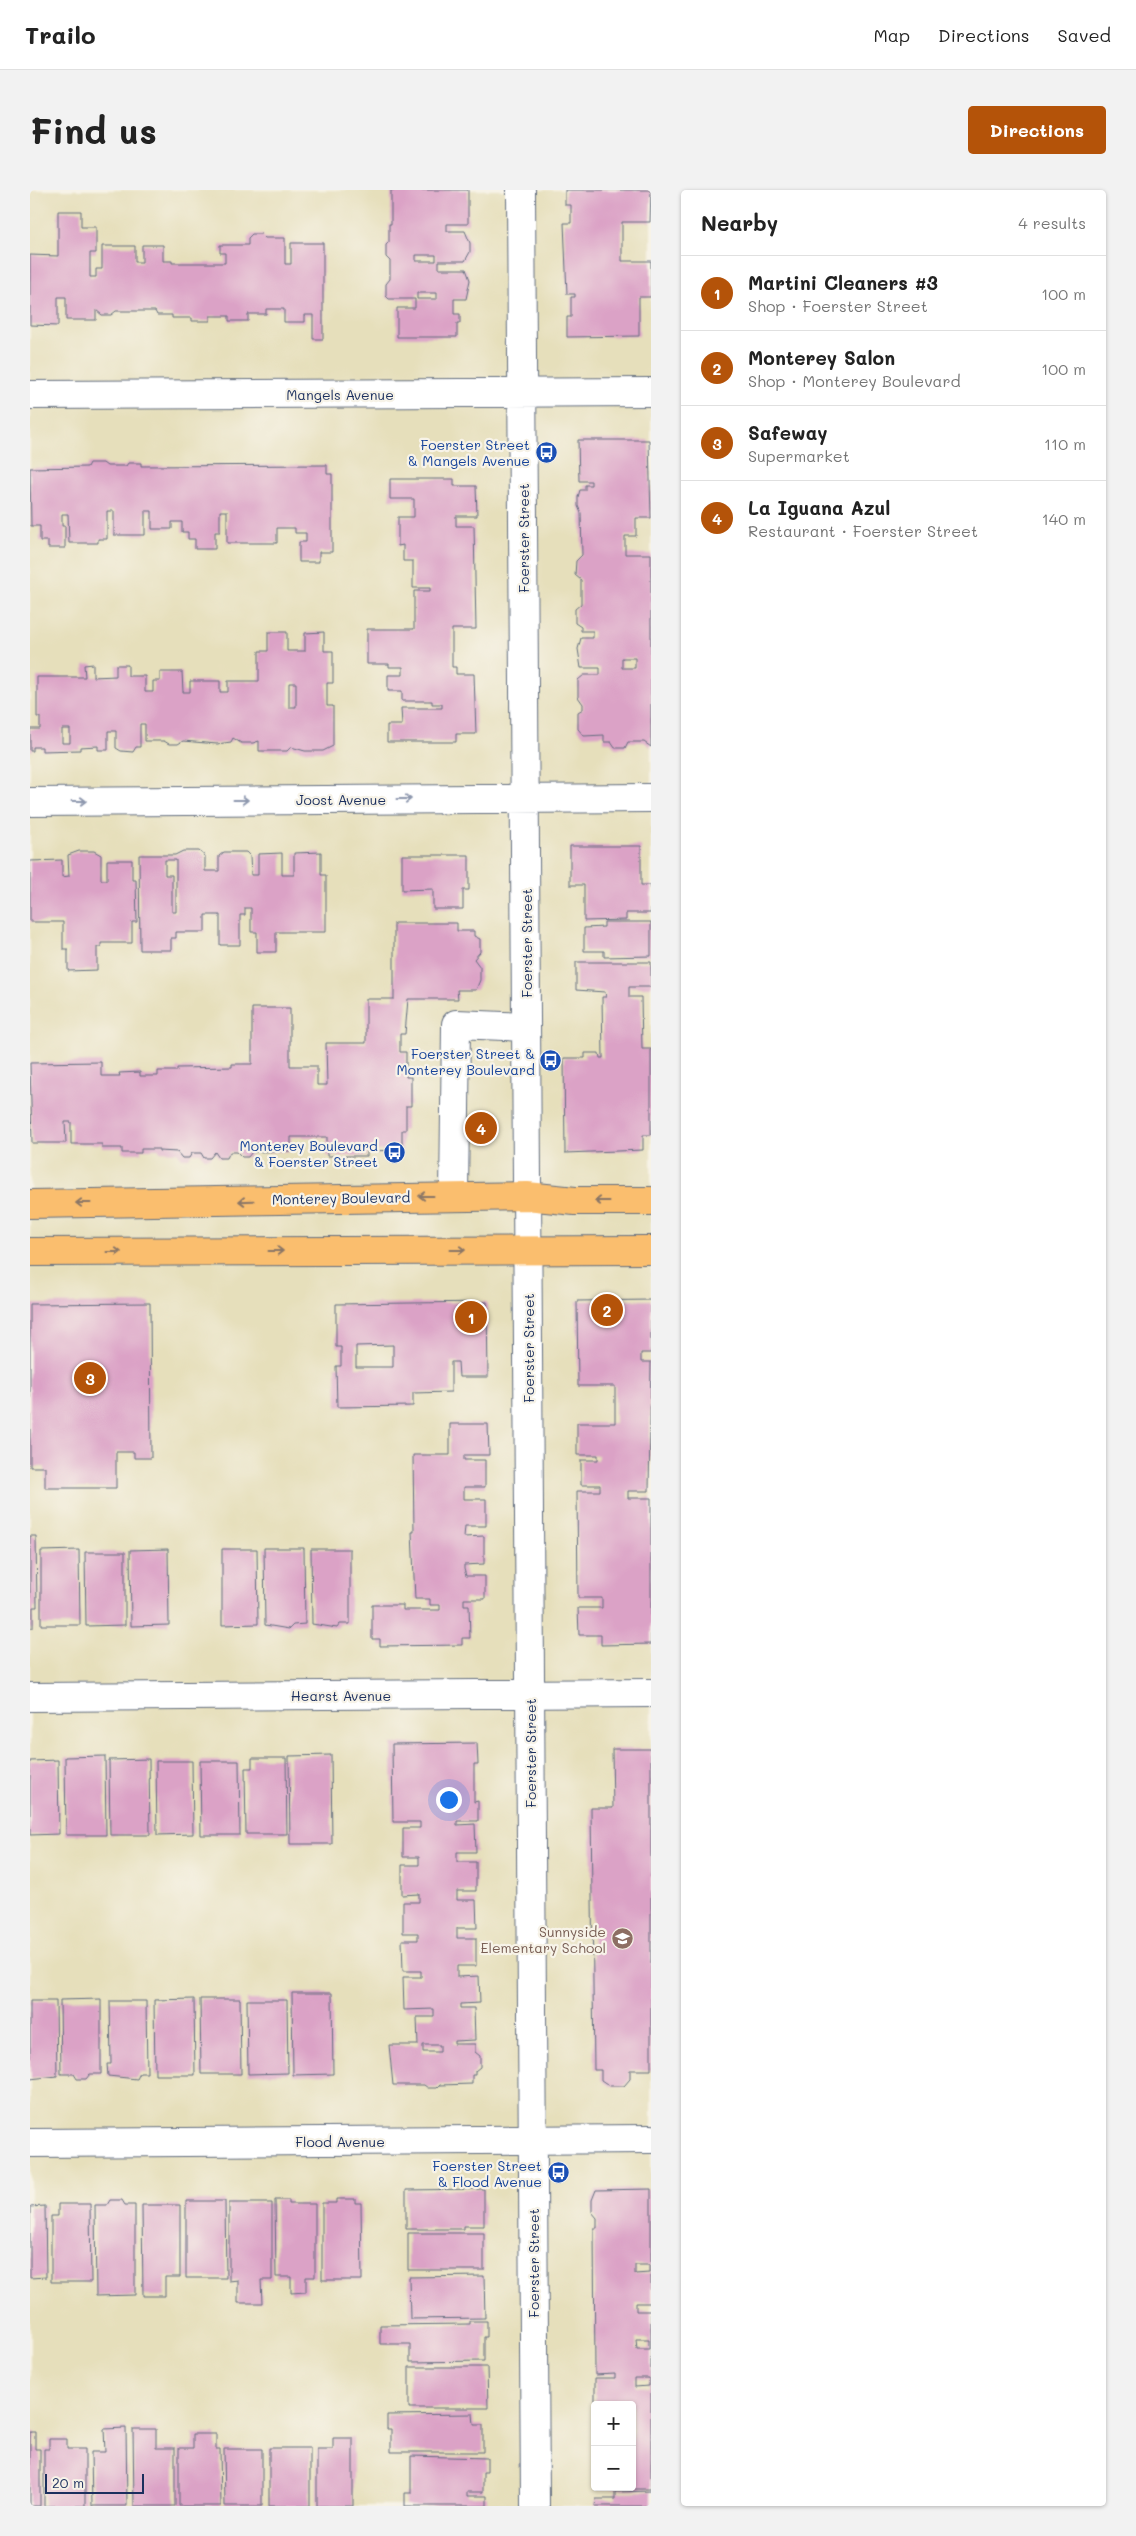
<!DOCTYPE html>
<html lang="en">
<head>
<meta charset="utf-8">
<style>
  body { margin:0; font-family:Mali,sans-serif; background:#f2f2f2; color:#222 }
  .controls { position:absolute; right:15px; bottom:15px; display:grid; overflow:hidden; border-radius:5px; box-shadow:0 1px 4px #0004 }
  .controls button { width:45px; height:45px; display:grid; place-items:center; padding:0; border:0; border-bottom:1px solid #e0e0e0; background:#fff; color:#222; font:25px sans-serif }
  .scale { position:absolute; left:15px; bottom:12px; width:99px; box-sizing:border-box; padding-left:5px; border:2px solid #1b2f5e; border-top:0; font-size:14px; line-height:18px; white-space:nowrap; color:#1b2f5e; -webkit-text-stroke:4px #f7f3e8; paint-order:stroke }
  .you { position:absolute; left:418px; top:1609px; width:18px; height:18px; margin:-12px; border:4px solid #fff; border-radius:50%; background:#1a73e8; box-shadow:0 0 0 8px #1a73e833 }
  .badge { display:grid; place-items:center; width:32px; height:32px; border-radius:50%; background:#b45309; color:#fff; font-size:16px; font-weight:700 }
  .pin { position:absolute; translate:-50% -50%; border:2px solid #fff; box-shadow:0 1px 5px #0006 }
  .list { margin:0; padding:0; list-style:none }
  h2 { display:flex; justify-content:space-between; align-items:center; height:65px; margin:0; padding:0 20px; font-size:21px }
  h2 small { font-size:16px; font-weight:400; color:#767676 }
  .list li { display:grid; grid-template-columns:32px 1fr auto; gap:15px; align-items:center; box-sizing:border-box; height:75px; padding:0 20px; border-top:1px solid #e0e0e0 }
  .list b { display:block; font-size:19px; white-space:nowrap }
  .list p { margin:0; font-size:16px; white-space:nowrap; color:#767676 }
  .list em { font-size:16px; font-style:normal; color:#767676 }
  .map { position:relative; flex:none; width:621px; height:2316px; overflow:hidden; border-radius:5px }
  header { display:flex; align-items:center; gap:30px; box-sizing:border-box; height:70px; padding:0 25px; background:#fff; border-bottom:1px solid #e0e0e0 }
  header strong { font-size:24px }
  nav { display:flex; gap:28px; margin-inline-start:auto; font-size:18px }
  .intro { display:flex; align-items:center; justify-content:space-between; box-sizing:border-box; height:120px; padding:0 30px }
  h1 { margin:0; font-size:35px }
  .button { padding:12px 22px; border-radius:5px; background:#b45309; color:#fff; font-size:18px; font-weight:700 }
  main { display:flex; gap:30px; padding:0 30px }
  aside { flex:1; background:#fff; border-radius:5px; box-shadow:0 1px 4px #0004 }
  .map>svg:first-child { display:block }
</style>
</head>
<body>
<header>
<strong>Trailo</strong>
<nav><a>Map</a><a>Directions</a><a>Saved</a></nav>
</header>
<div class="intro"><h1>Find us</h1><a class="button">Directions</a></div>
<main>
<div class="map">
<svg width="621" height="2316" viewBox="0 0 621 2316">
  <rect width="100%" height="100%" fill="#f7f3e8"/>
  <filter id="ink" filterUnits="userSpaceOnUse"><feTurbulence type="fractalNoise" baseFrequency=".02" numOctaves="2"/><feDisplacementMap in="SourceGraphic" scale="10" xChannelSelector="R" yChannelSelector="G"/><feConvolveMatrix kernelMatrix="1 2 1 2 8 2 1 2 1" color-interpolation-filters="sRGB"/></filter>
  <filter id="wash" filterUnits="userSpaceOnUse"><feTurbulence type="fractalNoise" baseFrequency=".0096" numOctaves="4" result="noise"/><feDisplacementMap in="SourceGraphic" scale="20" xChannelSelector="R" yChannelSelector="G"/><feGaussianBlur stdDeviation="1.12" result="paint"/><feColorMatrix in="noise" values="0 0 0 0 0 0 0 0 0 0 0 0 0 0 0 0 0 1.4 0 .05"/><feComposite in="paint" operator="in"/></filter>
  <g filter="url(#wash)">
    <rect width="100%" height="100%" fill="#e6dfbb"/>
    <g id="blocks">
      <path fill="#dba2c6" fill-rule="evenodd" d="M361 0H438V34H417V41H435L440 53V62L435 71H409V79H436L440 90 436 109H424V124H430V133H427V147H367V118H385V109H359L356 106V94L360 89V71L356 67V55L359 52V34H361ZM386 65H406V71H386ZM387 103H407V109H387Z
        M535 0H621L620 32H592V71H621V107H609V146L537 147V127H541V107H545V104H537L534 33H541V15H535Z
        M28 21H51V37H66V63H60V87H66V79H72V56H105V72H112V55H133V71H142V73H195V63H190V55H218V48L222 44H231L235 48H255V74H261V53H293V149H283V125H275V132H254V119H236V124H218V131H199V126H180V131H162V128H142V125H127L125 121H86L81 125H72L66 120V130H36V107H28V136L0 135V65L28 66Z
        M548 250H619L621 328H606V346H595V364H621V557L614 552H598L595 558H585L581 552H574V545L554 546 548 539V522L553 519V514L548 507V490L554 485H570V478H551L548 459 551 448H563V441H551V437L545 433V419L551 414V390L545 385 546 371 552 365 551 323 548 316V307L550 300H555V295H561V291H549ZM592 468H605V478H592Z
        M59 273H73L77 276H96L98 273H111V276L297 275V284H302V362H289V372H269V352H276V343H265V338H247V353H197V321H190V342H185V359H165V349H158V342H152V332H142V339H122V321H115V345H84V321H77V349H68V353H39L38 324H32V336H35V358H18V351H10V336H1L0 278 57 277Z
        M360 289H424V296H446L447 326H426V336H444L446 439H422V477H426V484H444L446 544H426V552H357V535H372L371 518H412V514H402V511H372V501H358V485H373V477H359V474H337V439H384V401H400V398H383V371H373V355L368 356V327H384V309H360Z
        M238 442H257V461H275V443L294 442V461H303V493H297V516H303V556L293 561H275L261 557 257 561H229V551L223 553H211L203 548 201 552 187 554 153 551 148 554H139L134 551H115V534H110V557H106L103 562 91 561 86 558V541H78V560H68V556L50 557V560L12 561V557H3V561H0V539H10V527H7V487H55L54 475 63 474V487L86 486V475H98V486H115V502H123V491H130V482H152L153 502H160V491H190V502H198V491H229V461H238ZM259 493H266V517H259ZM32 539H40V553H32Z
        M540 656H611V695H621V723H596V730L554 731V695H540Z
        M49 661H64L71 665V690H77V670H102V690H106L107 732H102V753H71V757H67V780L38 781V759H33V732H0V671L32 670V687L39 686 38 665Z
        M153 661H169L175 666V681H189V666L194 662H216L220 666 221 685H228V664L252 663V685H264V663L291 662V685H296V742H246V762H227V742H221V718H215V725H210V755H190V725H175V742H146V748H141V760H110L109 665H145ZM135 670H146V722H142V685H135Z
        M372 665H439V700H433V719H403V699L372 700Z
        M574 732H621V766L574 767V761H554V738L574 737Z
        M364 733H427V741H444V746L450 749V762L444 769 450 777V790L446 800H427L428 809H378L375 844H370V862H376V887H381V916H376V940H372V960L337 961V966H297V947H261V961L222 962 218 967H212L207 962H200L197 968H189L185 962 180 968H174L171 963H162L159 968H152L147 962 129 961V959H111V963H92V958H72V954H41V932H35L36 953H2L0 873 71 872V886H90L89 883 110 882V886H128V881H147V878L202 877V874H222V818H260V876H287V895H297L296 853H336V809H364Z
        M546 772H621V797H599V807H611L612 859H621V945H613V960L535 963 534 868H555V863H569L570 868H573L572 807H576L575 802 546 800Z
        M621 1110V1163H611V1172H621L619 1301H598V1308H621V1454L571 1455V1445H549L548 1418H572V1408H548L547 1301H570V1295H551V1270H568V1265H547V1233H585V1196H548L547 1111Z
        M457 1112 458 1187H429L428 1172H421V1202L383 1203V1216L307 1217 306 1176H311V1157H306V1114ZM363 1155V1177H326V1156Z
        M120 1113 121 1268H104V1262H86V1298H15V1277H0V1114Z
        M420 1234H458L459 1265H434V1270H455V1297H434V1309H456V1336H435L434 1347 454 1346V1374L434 1375V1379L436 1386H455V1409H434V1415H439L440 1448H432V1455L350 1456V1449H342V1415H373V1420H410V1415H400V1409H385L382 1342H384L383 1265H420Z
        M0 1346H6L7 1417H3V1438H0Z
        M234 1358H274L275 1434 263 1435 259 1439 235 1435Z
        M138 1359 139 1435 101 1436 100 1360Z
        M192 1359H227L228 1434 192 1435Z
        M281 1359H320V1434H310L307 1438 282 1434Z
        M49 1360 50 1435H11V1361Z
        M55 1362H95V1435L56 1436Z
        M447 1553 448 1574H444V1612L448 1611V1631H427V1635L445 1634 446 1662H427V1672H446V1701H427V1710H446L447 1738H427V1748H446V1776H427V1787L449 1786 450 1813 430 1814V1818H444L445 1850 424 1851V1854H445V1862L450 1866V1877L445 1881V1885H442V1894L410 1895 407 1898H398L394 1895H363L359 1855H388L387 1827H404V1819L374 1820 373 1787H391V1781H373L372 1750H388V1743H373V1712H389V1704L372 1705V1675H389V1667H373V1638H390V1632H363L362 1554ZM393 1855H410V1862H393Z
        M582 1559H621V1880H600V1889L594 1896H580L571 1890V1880H564L561 1618H583Z
        M301 1565 302 1654H260L259 1566Z
        M75 1566 76 1645H36L35 1567Z
        M222 1568H256L257 1644H216L215 1578H222Z
        M119 1569 120 1645H80L79 1570Z
        M28 1570 29 1644 0 1645V1571Z
        M126 1571H162L163 1644 127 1645Z
        M170 1571H209L210 1645H171Z
        M262 1803H302L303 1884 263 1885Z
        M71 1809V1884H60L56 1889H47L44 1884H31L30 1810Z
        M164 1809 165 1885H125L124 1810Z
        M170 1809H210L211 1884H171Z
        M217 1810H257L258 1883 218 1884Z
        M0 1811H26L27 1886 0 1889Z
        M80 1811H116L117 1883H110L107 1889 78 1886 77 1874H81Z
        M454 1999V2036H434V2039H376V2000Z
        M621 1999V2113H606V2121H621V2299H564V2297H602V2215H565V2188H585V2184L565 2185 564 2038H567V2028L562 2022V2010L566 2000ZM605 2075H619V2083L605 2084ZM606 2149H619V2159H607ZM605 2188H619V2196L605 2197Z
        M306 2009H325V2013H331L332 2090H292V2013H306Z
        M80 2010H92L95 2015H105V2105L66 2106 65 2015H77Z
        M245 2010H259V2014H285V2087H276V2102L261 2103V2087H246Z
        M156 2011H195L196 2088H156Z
        M199 2013H242V2090H231L232 2113H208V2090L199 2091Z
        M28 2014H60L61 2092H21V2026H28Z
        M112 2015H150V2087H135V2106H113Z
        M15 2016 16 2087 0 2088V2017Z
        M378 2043H454V2080H378Z
        M454 2086 455 2128 380 2129 379 2087Z
        M440 2131H457V2147H454V2171L380 2172V2154H350V2135L440 2134Z
        M379 2177H457L458 2218H379Z
        M443 2224 444 2235H453V2262H361V2239H357V2225Z
        M96 2238 97 2316H62L61 2262H75L74 2239Z
        M103 2239H126V2258H145V2316H104Z
        M0 2242H5V2259H10V2316H0Z
        M163 2244H186V2259H190L191 2316H149V2258H163Z
        M303 2248H323V2316H287V2259H303Z
        M19 2249H37V2259H55V2316H14V2259H19Z
        M239 2258H280V2316H239Z
        M194 2259H232V2316H195Z
        M381 2266 457 2268V2282H453V2302H437V2306H457V2316H375V2303H381Z
        M621 2301V2316H565L566 2309H585V2302Z"/>
    </g>
  </g>
  <g filter="url(#ink)">
    <use href="#blocks" fill-opacity="0" stroke="#626d7f" stroke-width="1"/>
    <g fill="none" stroke-linecap="round" stroke-linejoin="round">
      <defs>
        <path id="minor" d="M491 0 505 2316
          M0 205 621 202
          M0 612 621 608
          M424 1006 426 834 496 837
          M0 1507 621 1503
          M0 1953 621 1949"/>
        <path id="major" d="M0 1014 497 1006 545 1011H621
          M0 1062 621 1060"/>
      </defs>
      <use href="#minor" stroke="#626d7f" stroke-width="30"/>
      <use href="#major" stroke="#626d7f" stroke-width="30"/>
      <use href="#minor" stroke="#fff" stroke-width="28"/>
      <use href="#major" stroke="#fabe6e" stroke-width="28"/>
    </g>
    <defs><path id="oneway-shaft" d="M-6 0H5M1.5-3L5.5 0L1.5 3" fill="none" stroke-width="1.6" stroke-linecap="round" stroke-linejoin="round" transform="scale(1.25)"/></defs>
    <g stroke="#8d97ae">
      <use href="#oneway-shaft" transform="translate(374 609)"/>
      <use href="#oneway-shaft" transform="translate(211 610)"/>
      <use href="#oneway-shaft" transform="translate(49 611)"/>
    </g>
    <g stroke="#8a7666">
      <use href="#oneway-shaft" transform="translate(396 1006) rotate(180)"/>
      <use href="#oneway-shaft" transform="translate(216 1011) rotate(178)"/>
      <use href="#oneway-shaft" transform="translate(572 1011) rotate(180)"/>
      <use href="#oneway-shaft" transform="translate(53 1013) rotate(180)"/>
      <use href="#oneway-shaft" transform="translate(428 1060)"/>
      <use href="#oneway-shaft" transform="translate(246 1061)"/>
      <use href="#oneway-shaft" transform="translate(84 1062)"/>
    </g>
  </g>
  <defs>
    <symbol id="bus-disc" viewBox="-11 -11 22 22"><circle r="9.5" fill="#1a4fb4" stroke="#f7f3e8"/><path d="M-5-6H5V4H4V6H2V4H-2V6H-4V4H-5ZM-3.5-4V0h7V-4ZM-3.5 1.2v1.5H-2V1.2ZM2 1.2v1.5H3.5V1.2Z" fill="#fff"/></symbol>
    <symbol id="school-disc" viewBox="-11 -11 22 22"><circle r="9.5" fill="#8d6e63" stroke="#f7f3e8"/><path d="M0-5L7-2L0 1L-7-2ZM-4 1L0 2.5L4 1V4Q0 6-4 4Z" fill="#fff"/></symbol>
  </defs>
  <g fill-rule="evenodd">
    <use href="#bus-disc" x="504" y="250" width="25" height="25"/>
    <use href="#bus-disc" x="508" y="858" width="25" height="25"/>
    <use href="#bus-disc" x="352" y="950" width="25" height="25"/>
    <use href="#school-disc" x="580" y="1736" width="25" height="25"/>
    <use href="#bus-disc" x="516" y="1970" width="25" height="25"/>
  </g>
  <g text-anchor="middle" dominant-baseline="central" stroke-width="4.5" stroke-linejoin="round" paint-order="stroke">
    <g font-size="14" fill="#1b2f5e" stroke="#f7f3e8">
      <text x="310" y="204">Mangels Avenue</text>
      <text transform="translate(493 348) rotate(-90)">Foerster Street</text>
      <text x="311" y="609">Joost Avenue</text>
      <text transform="translate(496 753) rotate(-90)">Foerster Street</text>
      <text transform="translate(311 1008) rotate(-1)">Monterey Boulevard</text>
      <text transform="translate(498 1158) rotate(-90)">Foerster Street</text>
      <text x="311" y="1505">Hearst Avenue</text>
      <text transform="translate(500 1563) rotate(-90)">Foerster Street</text>
      <text x="310" y="1951">Flood Avenue</text>
      <text transform="translate(503 2073) rotate(-90)">Foerster Street</text>
    </g>
    <g font-size="14" fill="#164399" stroke="#f7f3e8" text-anchor="end">
      <text x="500" y="254">Foerster Street<tspan x="500" dy="16">&amp; Mangels Avenue</tspan></text>
      <text x="505" y="863">Foerster Street &amp;<tspan x="505" dy="16">Monterey Boulevard</tspan></text>
      <text x="348" y="955">Monterey Boulevard<tspan x="348" dy="16">&amp; Foerster Street</tspan></text>
      <text x="512" y="1975">Foerster Street<tspan x="512" dy="16">&amp; Flood Avenue</tspan></text>
    </g>
    <g font-size="14" fill="#785e54" stroke="#f7f3e8" text-anchor="end">
      <text x="576" y="1741">Sunnyside<tspan x="576" dy="16">Elementary School</tspan></text>
    </g>
  </g>
</svg>
<div class="controls">
<button>+</button>
<button>−</button>
</div>
<div class="scale">20 m</div>
<div class="you"></div>
<div class="pin badge" style="left:441px;top:1127px">1</div>
<div class="pin badge" style="left:577px;top:1120px">2</div>
<div class="pin badge" style="left:60px;top:1188px">3</div>
<div class="pin badge" style="left:451px;top:938px">4</div>
</div>
<aside>
<h2>Nearby<small>4 results</small></h2>
<ul class="list">
<li><span class="badge">1</span><div><b>Martini Cleaners #3</b><p>Shop · Foerster Street</p></div><em>100 m</em></li>
<li><span class="badge">2</span><div><b>Monterey Salon</b><p>Shop · Monterey Boulevard</p></div><em>100 m</em></li>
<li><span class="badge">3</span><div><b>Safeway</b><p>Supermarket</p></div><em>110 m</em></li>
<li><span class="badge">4</span><div><b>La Iguana Azul</b><p>Restaurant · Foerster Street</p></div><em>140 m</em></li>
</ul>
</aside>
</main>
</body>
</html>
